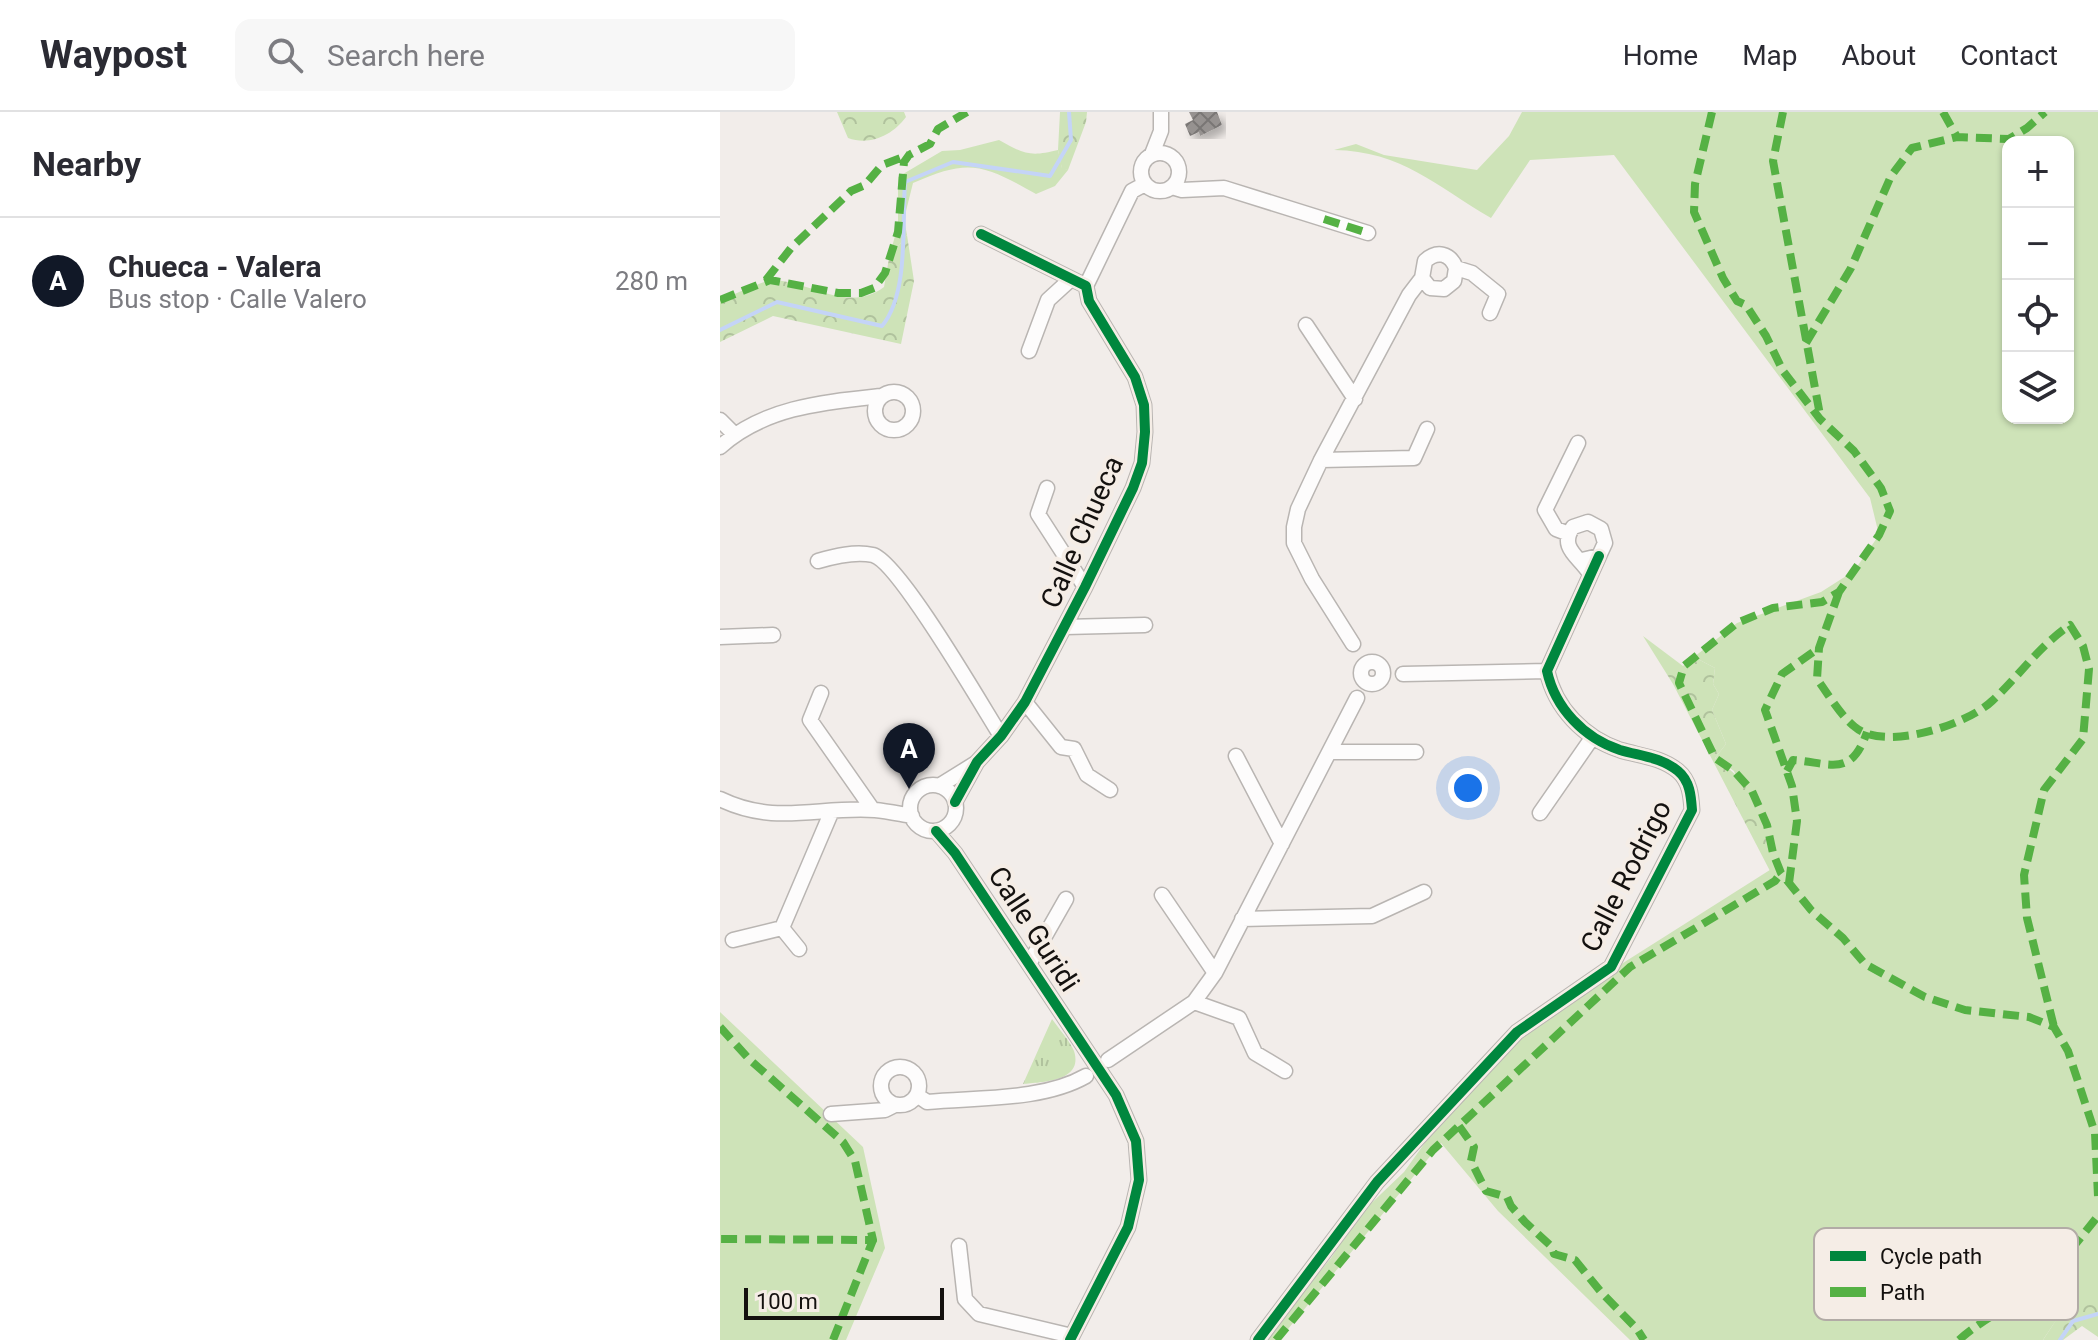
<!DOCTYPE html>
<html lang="en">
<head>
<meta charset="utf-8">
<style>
  body { margin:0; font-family:Roboto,sans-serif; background:#f7f7f7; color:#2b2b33 }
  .controls { position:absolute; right:24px; top:24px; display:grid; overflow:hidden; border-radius:16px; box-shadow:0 2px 6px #0004 }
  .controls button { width:72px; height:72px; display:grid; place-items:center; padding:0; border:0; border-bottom:2px solid #e1e1e2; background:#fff; color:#2b2b33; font:40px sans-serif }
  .scale { position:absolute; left:24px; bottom:20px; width:200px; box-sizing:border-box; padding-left:8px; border:4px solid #14110f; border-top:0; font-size:22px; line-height:28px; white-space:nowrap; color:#14110f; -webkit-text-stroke:6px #f5ede6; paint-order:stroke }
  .you { position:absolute; left:748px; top:676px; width:28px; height:28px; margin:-20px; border:6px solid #fff; border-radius:50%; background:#1a73e8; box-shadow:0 0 0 12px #1a73e833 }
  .badge { display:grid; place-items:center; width:52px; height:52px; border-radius:50%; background:#111827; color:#fff; font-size:26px; font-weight:700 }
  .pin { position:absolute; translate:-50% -66px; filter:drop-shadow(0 2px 4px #0008) }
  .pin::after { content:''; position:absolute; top:42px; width:28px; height:24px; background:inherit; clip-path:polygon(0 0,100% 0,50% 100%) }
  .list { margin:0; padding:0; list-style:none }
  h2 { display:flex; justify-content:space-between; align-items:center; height:104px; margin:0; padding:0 32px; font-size:34px }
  h2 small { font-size:26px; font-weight:400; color:#7c7c81 }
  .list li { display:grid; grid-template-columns:52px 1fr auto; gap:24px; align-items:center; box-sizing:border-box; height:128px; padding:0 32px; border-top:2px solid #e1e1e2 }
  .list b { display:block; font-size:30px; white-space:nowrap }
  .list p { margin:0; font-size:26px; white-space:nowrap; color:#7c7c81 }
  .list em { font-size:26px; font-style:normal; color:#7c7c81 }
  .icon { flex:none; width:44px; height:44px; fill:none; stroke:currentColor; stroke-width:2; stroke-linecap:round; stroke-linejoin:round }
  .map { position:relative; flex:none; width:1378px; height:1228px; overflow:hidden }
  header { display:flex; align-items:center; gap:48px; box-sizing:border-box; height:112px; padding:0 40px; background:#fff; border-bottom:2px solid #e1e1e2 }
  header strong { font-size:38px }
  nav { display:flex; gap:44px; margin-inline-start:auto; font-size:28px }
  .search { width:560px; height:72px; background:#f7f7f7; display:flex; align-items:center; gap:20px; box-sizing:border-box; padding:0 28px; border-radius:16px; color:#7c7c81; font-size:30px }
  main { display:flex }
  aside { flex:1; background:#fff }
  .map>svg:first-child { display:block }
</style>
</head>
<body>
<header>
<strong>Waypost</strong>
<div class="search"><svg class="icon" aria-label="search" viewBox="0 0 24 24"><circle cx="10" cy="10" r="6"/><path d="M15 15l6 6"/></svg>Search here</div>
<nav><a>Home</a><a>Map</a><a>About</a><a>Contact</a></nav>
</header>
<main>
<aside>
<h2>Nearby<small></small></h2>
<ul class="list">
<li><span class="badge">A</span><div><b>Chueca - Valera</b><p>Bus stop · Calle Valero</p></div><em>280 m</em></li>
</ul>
</aside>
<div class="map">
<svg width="1378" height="1228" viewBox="0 0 1378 1228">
  <defs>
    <pattern id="forest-crowns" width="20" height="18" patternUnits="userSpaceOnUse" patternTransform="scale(2)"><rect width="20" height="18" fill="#cee3b8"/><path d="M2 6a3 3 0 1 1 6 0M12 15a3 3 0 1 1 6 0" fill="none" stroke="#b0c29d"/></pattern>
    <pattern id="park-tufts" width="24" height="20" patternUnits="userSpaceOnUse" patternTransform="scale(2)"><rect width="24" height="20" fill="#cee3b8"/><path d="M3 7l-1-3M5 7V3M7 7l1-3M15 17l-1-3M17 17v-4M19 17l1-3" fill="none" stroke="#b0c29d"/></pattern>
    <pattern id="building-cross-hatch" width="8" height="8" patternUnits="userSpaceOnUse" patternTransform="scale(2)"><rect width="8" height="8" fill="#969290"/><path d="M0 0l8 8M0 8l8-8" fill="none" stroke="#797674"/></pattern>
    <filter id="shadow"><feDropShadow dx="6" dy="6" stdDeviation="4" flood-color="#0004"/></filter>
  </defs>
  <rect width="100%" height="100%" fill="#f2edea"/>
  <path fill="#cee3b8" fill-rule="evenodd" d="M802 0H1378V1189C1347 1188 1339 1204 1323 1228H910L778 1099 721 1031 559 1228H544L611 1146 639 1103 684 1060 719 1011 803 924 903 851 1053 756 1014 659 995 646 1006 632 992 598 999 582 993 572 995 556 974 545 1017 511 1101 480 1134 459 1159 423 1150 386 894 43 810 48 771 106C716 74 682 39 614 38L636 32 664 43 757 58 789 24ZM1288 30H1348V306H1288Z
    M279 28C304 42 310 45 338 38L342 56 348 58 335 74 316 82C263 52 249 46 193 71L184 107 187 123 169 146 178 113V65L222 39 240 38Z
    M0 900 143 1035 165 1136 126 1228H0Z"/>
  <path fill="url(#forest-crowns)" d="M117 0H184L186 5C173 23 150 34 128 26Z
    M340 0H367L366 10 348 58 342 57 338 38Z
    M187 123 194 169 181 232 53 204 0 230V188C9 185 45 168 52 168 91 169 128 202 164 175L169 146Z
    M923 524 963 554 974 545 995 556 993 572 999 582 992 598 1006 632 995 646C1035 674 1051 707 1054 756L1050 759 953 572Z
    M1360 1189H1378V1225L1362 1214 1343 1228H1323L1340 1202Z"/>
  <path fill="url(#park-tufts)" d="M332 907C339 917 350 929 354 939 364 970 321 970 303 972Z"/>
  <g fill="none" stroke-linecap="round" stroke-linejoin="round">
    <path stroke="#c4d4f7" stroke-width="4" d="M0 218 57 190 162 214C189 182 182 112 185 70L233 50 330 64 351 28 349 0
      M1340 1228 1353 1209 1378 1202"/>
  </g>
  <path fill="url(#building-cross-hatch)" filter="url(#shadow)" d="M469 0H497L502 13 480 24 479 20 470 24 465 12 473 8Z"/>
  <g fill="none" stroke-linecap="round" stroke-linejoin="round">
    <defs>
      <path id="minor" d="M421 60a19 19 0 1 1 38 0a19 19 0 1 1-38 0Z
        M432 42 441 19V0
        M452 75 462 78 504 76 648 121
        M736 156 752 161 778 182 770 201
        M366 174 412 79 425 72
        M586 213 635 287
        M309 239 328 188 351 167
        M155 299a19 19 0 1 1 38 0a19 19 0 1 1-38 0Z
        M0 308 14 322
        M0 335C44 295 105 290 161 284
        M601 348 694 346 707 317
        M327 376 318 402 365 475
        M849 422 836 417 825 398 858 331
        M862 448 879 444 885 431 881 417 868 410 853 415C838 436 860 445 870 462
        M98 449C115 444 135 439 153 443 179 450 262 594 281 624
        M345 515 425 513
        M0 525 53 523
        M633 532 592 467 574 431V415L578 397 601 348 689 183 702 166 705 149C717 138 730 141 736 156L734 169 724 177 710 176 702 166
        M641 561a11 11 0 1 1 22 0a11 11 0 1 1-22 0Z
        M683 562 827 559
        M101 581 90 608 153 698
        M305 590 341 635 354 637 367 663 390 678
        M610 640H696
        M516 644 562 732
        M190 696a23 23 0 1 1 46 0a23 23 0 1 1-46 0Z
        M219 674 256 651
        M0 687C56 714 98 694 155 698 167 699 180 702 192 704
        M235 690 257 650 281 624 305 590 365 475 413 376 422 351 425 320 424 293 415 265 369 189 366 174 261 122
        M820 701 872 626
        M216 719 235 741 396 983 416 1029 419 1068 408 1115 350 1228
        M442 783 495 861
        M522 807 652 804 704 780
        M62 816 79 837
        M13 828 62 816 111 701
        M309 852 346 787
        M474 890 519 906 535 941 565 959
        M388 948 474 890 495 861 637 586
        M161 974a19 19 0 1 1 38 0a19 19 0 1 1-38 0Z
        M197 983 207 990C258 985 322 989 366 964
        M111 1002 165 998 175 993
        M239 1134 245 1187 259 1202 352 1224
        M538 1228 657 1070 797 920 891 855 972 698C971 684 970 669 958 659 941 645 920 644 900 638 864 626 835 596 827 559L879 444"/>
    </defs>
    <use href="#minor" stroke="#b9b5b2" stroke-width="17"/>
    <use href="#minor" stroke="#fdfcfc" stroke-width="14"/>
    <path stroke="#55b144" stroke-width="8" stroke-dasharray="16 8" stroke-linecap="butt" d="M992 0 975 72 974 100 1003 166 1017 189 1026 193 1046 224 1063 259 1100 307 1134 339 1161 376 1170 399 1159 423 1119 480 1102 490 1053 496 1017 511 964 554 959 571 995 646 1014 659 1032 679 1047 713 1053 741 1061 761 1091 798 1123 826 1145 852 1205 885 1245 898 1309 905 1334 915 1348 939 1375 1021 1378 1084
      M1063 0 1053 49 1100 303
      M1223 0 1237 25
      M604 107 648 121
      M46 168 71 136 131 79 145 73 162 53 189 43
      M0 188 50 168 118 181H141L154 176 165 161 178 120 184 50 189 43 210 32 218 17 247 0
      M1086 231 1131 156 1171 64 1192 36 1237 25 1289 27 1307 16 1325 0
      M1119 480 1099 536 1097 567C1108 582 1120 603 1135 615 1164 640 1247 613 1272 589 1299 564 1319 534 1350 513L1363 534 1369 557 1363 627 1324 678 1304 763 1307 806 1334 915
      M1067 659 1073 648C1112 651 1131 666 1147 620
      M1069 771 1077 709 1072 674 1045 598 1062 562 1099 536
      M0 915 29 947 123 1030 135 1049 153 1128 0 1127
      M739 1014 754 1035 751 1049 766 1079 787 1085 791 1094 805 1110 832 1135 834 1142 855 1148 881 1180 917 1217 924 1228
      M113 1228 153 1128
      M556 1228 713 1038 910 855 1055 769 1061 761
      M1239 1228C1260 1209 1284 1198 1306 1182 1334 1161 1357 1130 1378 1104"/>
    <defs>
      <path id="cycleway" d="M235 690 257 650 281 624 305 590 365 475 413 376 422 351 425 320 424 293 415 265 369 189 366 174 261 122
        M216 719 235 741 396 983 416 1029 419 1068 408 1115 350 1228
        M538 1228 657 1070 797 920 891 855 972 698C971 684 970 669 958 659 941 645 920 644 900 638 864 626 835 596 827 559L879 444"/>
    </defs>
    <use href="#cycleway" stroke="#f5ede6" stroke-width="15"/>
    <use href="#cycleway" stroke="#00873e" stroke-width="10"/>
  </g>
  <g text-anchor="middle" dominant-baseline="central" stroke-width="8" stroke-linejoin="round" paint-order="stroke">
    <g font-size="28" fill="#14110f" stroke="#f5ede6">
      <text transform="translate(362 420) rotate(-66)">Calle Chueca</text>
      <text transform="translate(906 764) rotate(-63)">Calle Rodrigo</text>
      <text transform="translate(314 817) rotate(57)">Calle Guridi</text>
    </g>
  </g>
  <rect x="1094" y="1116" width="264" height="92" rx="12" fill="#f5ede6" stroke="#b2aba6" stroke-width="2"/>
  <rect x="1110" y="1139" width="36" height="10" fill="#00873e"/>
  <rect x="1110" y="1175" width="36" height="10" fill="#55b144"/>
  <g font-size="22" fill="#14110f">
    <text x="1160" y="1152">Cycle path</text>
    <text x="1160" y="1188">Path</text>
  </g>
</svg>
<div class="controls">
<button>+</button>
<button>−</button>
<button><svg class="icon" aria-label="locate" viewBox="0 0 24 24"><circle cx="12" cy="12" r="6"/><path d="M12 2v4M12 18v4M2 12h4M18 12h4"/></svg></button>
<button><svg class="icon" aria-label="layers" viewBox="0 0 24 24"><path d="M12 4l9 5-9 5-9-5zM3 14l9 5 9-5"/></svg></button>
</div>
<div class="scale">100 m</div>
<div class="you"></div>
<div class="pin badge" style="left:189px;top:677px">A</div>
</div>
</main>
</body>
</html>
